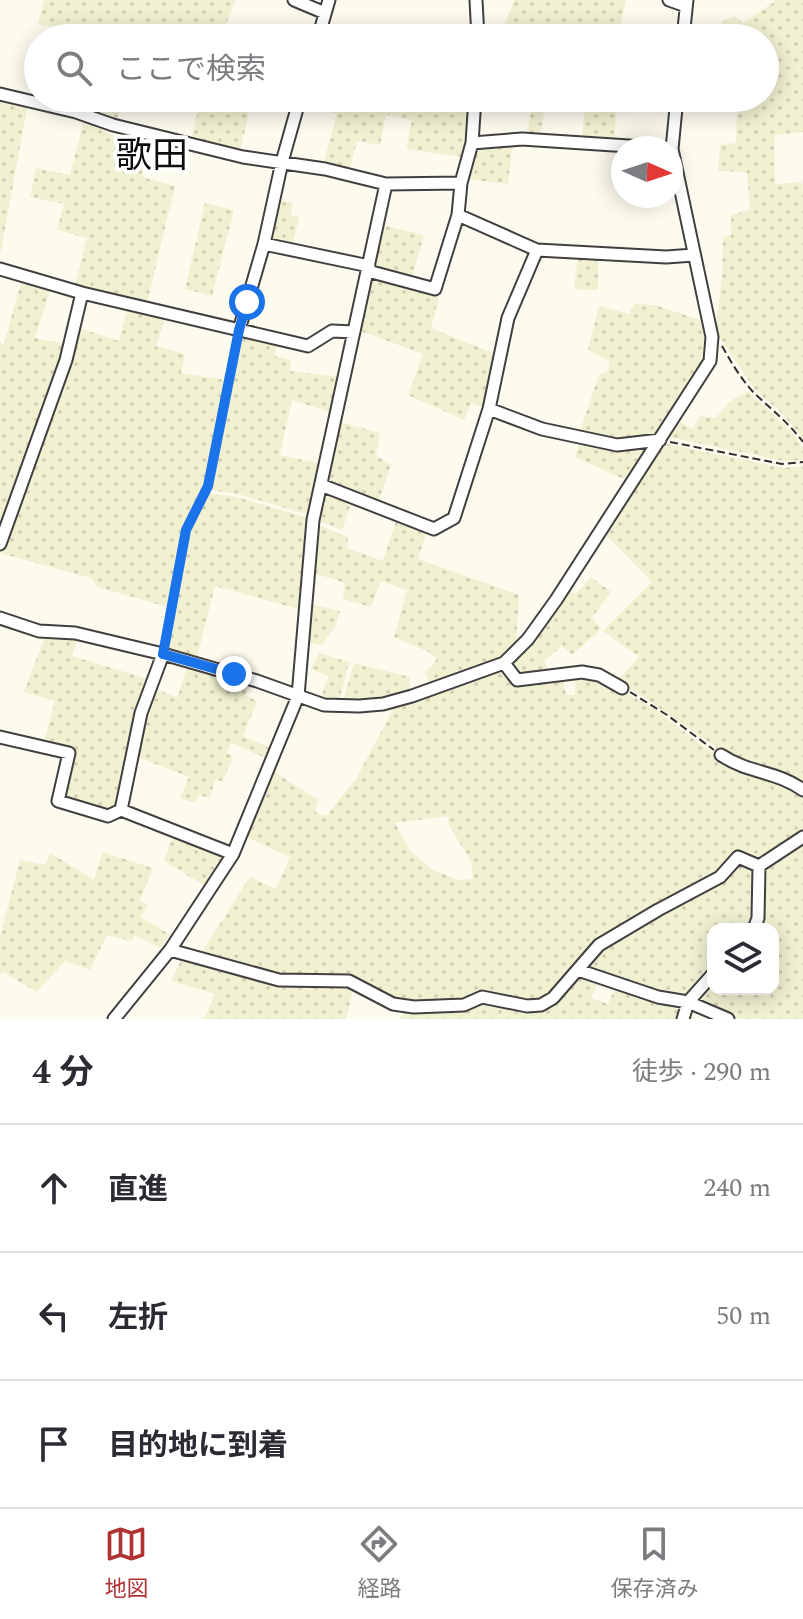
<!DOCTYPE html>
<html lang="ja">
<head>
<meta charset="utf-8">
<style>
  body { margin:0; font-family:Spectral,"Noto Sans JP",serif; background:#f2f2f3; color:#2b2b33 }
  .controls { position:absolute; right:24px; bottom:24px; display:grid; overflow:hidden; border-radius:16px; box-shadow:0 4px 20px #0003 }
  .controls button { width:72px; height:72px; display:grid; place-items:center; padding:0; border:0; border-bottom:2px solid #e1e1e2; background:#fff; color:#2b2b33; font:40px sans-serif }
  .compass { position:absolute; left:611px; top:136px; width:72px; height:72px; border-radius:50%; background:#fff; box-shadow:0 4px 20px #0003; rotate:93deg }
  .stop { position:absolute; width:24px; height:24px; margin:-18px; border:6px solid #1a73e8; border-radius:50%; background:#fff }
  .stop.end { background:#1a73e8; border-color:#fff; box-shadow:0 2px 8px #0008 }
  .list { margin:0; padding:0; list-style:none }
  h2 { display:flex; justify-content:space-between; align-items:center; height:104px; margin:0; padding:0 32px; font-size:34px }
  h2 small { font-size:26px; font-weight:400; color:#7c7c81 }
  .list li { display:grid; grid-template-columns:52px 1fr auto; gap:24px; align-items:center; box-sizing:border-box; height:128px; padding:0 32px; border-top:2px solid #e1e1e2 }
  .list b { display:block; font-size:30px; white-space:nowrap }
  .list em { font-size:26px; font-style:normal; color:#7c7c81 }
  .icon { flex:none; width:44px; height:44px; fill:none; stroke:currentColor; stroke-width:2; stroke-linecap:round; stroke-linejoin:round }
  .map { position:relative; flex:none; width:803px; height:1019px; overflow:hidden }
  .search { position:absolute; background:#fff; box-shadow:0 4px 20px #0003; left:24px; right:24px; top:24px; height:88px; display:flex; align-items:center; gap:20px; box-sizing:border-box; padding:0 28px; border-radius:44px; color:#7c7c81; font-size:30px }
  .sheet { height:488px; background:#fff }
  nav { display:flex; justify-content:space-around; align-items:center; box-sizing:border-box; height:112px; border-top:2px solid #e1e1e2; background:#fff; font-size:22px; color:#7c7c81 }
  nav a { display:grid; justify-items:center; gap:4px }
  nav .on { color:#b03233 }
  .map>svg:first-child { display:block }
</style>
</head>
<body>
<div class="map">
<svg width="803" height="1019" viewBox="0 0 803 1019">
  <defs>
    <pattern id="farmland-dots" width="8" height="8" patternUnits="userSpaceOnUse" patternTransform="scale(2)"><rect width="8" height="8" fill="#f1f0d1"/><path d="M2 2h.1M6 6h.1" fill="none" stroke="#cdcdb2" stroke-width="1.8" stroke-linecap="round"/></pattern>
  </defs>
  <rect width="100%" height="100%" fill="#fdfbee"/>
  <path fill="url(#farmland-dots)" fill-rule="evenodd" d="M44 0H235L221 38H65L67 29 38 24Z
    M514 0H626L618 38H500Z
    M774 0H803V132L774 135 775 184 802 182 803 193V438L780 411 755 390 723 342 715 335 722 276 723 237 731 236V215L750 210 747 172 718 171 720 145 736 143 737 109 733 108 734 98H765V38H720L722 22 734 16 743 23 774 2Z
    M0 98 28 103 0 255Z
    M49 98H123L117 119Z
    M201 98H252L240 152 191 140Z
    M304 98H450V106L470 111 468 136 463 157 406 149 412 120 386 115 380 145 357 141 350 168 324 162 337 114 302 104Z
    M518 98H617L614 140 582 138 585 107 546 102 540 136 527 135 532 107Z
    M84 120 114 136 154 139 144 164 142 177 175 186 147 303 75 285 87 238 57 230 64 204 30 197 36 168 70 175Z
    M512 146 508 184 468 179 475 153 485 147Z
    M277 199 293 203 290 215 299 217 292 245 268 241Z
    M205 203 234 210 212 296 185 289Z
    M381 225 424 235 412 277 371 266Z
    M578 256 598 258V290L574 289Z
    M377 277 439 297 431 328 498 355 485 408 471 403 464 420 408 395 423 354 358 330 369 281Z
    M22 279 51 287 35 338 66 344 62 360 0 536V343L4 344Z
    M634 304 655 305 703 321 708 346 705 358 657 436 618 443 579 434 599 375 607 372 610 361 588 350 599 306 629 314Z
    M128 307 165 318 156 346 185 354 181 373 226 380 207 479 183 529 168 607 98 587 91 578 0 553 77 327 119 341Z
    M241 333 279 341 274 356 291 360 289 371 340 377 333 413 292 400 280 455 322 464 309 515 238 494 209 490Z
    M748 391 790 430 803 448V460L784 461 668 437 678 421 693 429 700 416 716 418 729 402Z
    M340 422 380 433 376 455 391 465 378 503 326 485Z
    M580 441 652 445 628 481 575 457Z
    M662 443 784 468 803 466V788L744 766 618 680 639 657 603 631 652 582 603 532Z
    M324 490 352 501 342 530 316 520Z
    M208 493 236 497 309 518 302 610 215 586 196 661 166 652 188 532Z
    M397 518 427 530 418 559 519 595 516 645 500 661 431 685 425 674 437 659 429 652 394 637 407 590 381 581 371 607 343 599 345 583 311 572 316 524 348 537 347 548 383 561Z
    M591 577 611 592 592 618 601 629 572 655 562 646 544 661 550 672 517 675 507 663 567 589 576 594Z
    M309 604 340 611 335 627 321 645 306 642Z
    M46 634 78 637 72 656 151 680 119 807 108 812 62 798 73 750 44 742 55 701 24 692Z
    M319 653 349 662 339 701 320 699 329 676 311 669Z
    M354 663 410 677 409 693 388 701H343Z
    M188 665 249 682 245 695 257 701 243 736 272 749 268 759 231 743 227 753 233 756 223 782 216 779 209 798 199 795 194 803 180 798 189 777 135 756 155 688 177 698Z
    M501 668 513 681 563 677 566 695H575V677L597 679 625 692 653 708 719 758 740 771 788 783 803 794V833L759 861 740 853 716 877 599 941 541 1000 534 1002 480 992 465 999 415 1003 392 1000 352 977 279 975 200 955 250 877 276 889 290 857 244 836 271 770 318 800 315 812 326 816 356 779 396 704ZM448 816 449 826 471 861 473 879 458 880 433 870 410 851 395 823Z
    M173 834 229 855 207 887 164 861Z
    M803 839V1019H732L700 1003 701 993 713 979V989H773V929H757L763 867Z
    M102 852 153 868 140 901 148 905 141 917 170 935 160 948 135 935 131 941 107 935 90 970 65 961 37 992 3 972 0 975V937L20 860 45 865 50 853 94 880Z
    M741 863 755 868V916L751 929H713V969L688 997 657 993 585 969 600 946Z
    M181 960 276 985H344L353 990 346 1019H204L215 994 171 981Z
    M582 976 599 981 591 998 608 1004 615 988 684 1004 680 1019H400L405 1010 421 1012 470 1008 483 1000 525 1010Z"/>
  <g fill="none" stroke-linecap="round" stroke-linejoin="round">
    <defs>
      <path id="minor" d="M294 0 325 13
        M476 0 478 38
        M669 0 686 6
        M318 38 329 0
        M683 38 687 0
        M0 94 76 112 113 125 243 157 325 169 386 184 461 183
        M472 143 475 98
        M458 215 537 250 666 257 694 255
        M264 244 369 266
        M0 269 82 293 308 346 332 331 354 332
        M368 271 435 289 458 215 461 183 472 143 522 139 659 148
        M239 330 264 244 282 162 300 98
        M489 409 542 429 617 445 660 440
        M321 485 434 529 454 518 489 409 508 318 537 250
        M0 544 66 360 82 293
        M0 618 39 631 75 633 163 654 257 681 324 705 359 706 383 704 412 696 504 663 528 639 556 600 710 361 712 337 672 149 677 98
        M504 663 517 680 582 672 599 675 622 688
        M0 737 69 753 58 801 108 816 121 810 233 854
        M721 755C750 774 777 771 803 790
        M121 810 141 713 163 654
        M754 929 758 918 759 866
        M170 950 279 980 349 981 393 1004 414 1007 464 1005 482 997 527 1006 541 1005 553 998 599 945 658 910 720 877 738 857 759 866 803 837
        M578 970 658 997 688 1002 728 1019
        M114 1019 170 950 233 854 298 696 313 520 386 184
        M683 1019 688 1002 713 974"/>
    </defs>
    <use href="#minor" stroke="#404040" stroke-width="15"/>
    <path stroke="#2f2f2f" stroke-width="2" stroke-dasharray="8 4" stroke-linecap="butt" d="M722 346C731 362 741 379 754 393 771 409 789 423 803 442
      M670 442 782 464 803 462
      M165 641 186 530 208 486 236 341
      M630 692 667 715 714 750"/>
    <use href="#minor" stroke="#fff" stroke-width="11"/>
  </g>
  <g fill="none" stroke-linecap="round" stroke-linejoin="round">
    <path stroke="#1a73e8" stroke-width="10" d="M234 674 163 654 186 530 208 486 239 330 247 302"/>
  </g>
  <g text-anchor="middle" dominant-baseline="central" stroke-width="8" stroke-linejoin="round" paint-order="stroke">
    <g font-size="36" fill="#0d0d0d" stroke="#fff">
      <text x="152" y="156">歌田</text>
    </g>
  </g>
</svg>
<div class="controls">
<button><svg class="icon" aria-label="layers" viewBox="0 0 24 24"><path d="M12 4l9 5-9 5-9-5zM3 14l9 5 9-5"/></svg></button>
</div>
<svg class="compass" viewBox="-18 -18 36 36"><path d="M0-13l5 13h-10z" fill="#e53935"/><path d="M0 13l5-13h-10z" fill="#7c7c81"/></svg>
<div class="stop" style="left:247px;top:302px"></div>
<div class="stop end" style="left:234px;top:674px"></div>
<div class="search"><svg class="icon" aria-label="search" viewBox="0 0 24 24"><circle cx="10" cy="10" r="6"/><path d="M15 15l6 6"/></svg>ここで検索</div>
</div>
<section class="sheet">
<h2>4 分<small>徒歩 · 290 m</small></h2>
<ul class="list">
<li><svg class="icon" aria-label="ahead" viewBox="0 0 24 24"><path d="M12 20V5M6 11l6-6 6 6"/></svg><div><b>直進</b></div><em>240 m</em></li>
<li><svg class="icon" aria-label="left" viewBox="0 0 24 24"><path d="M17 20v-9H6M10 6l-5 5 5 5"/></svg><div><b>左折</b></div><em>50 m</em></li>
<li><svg class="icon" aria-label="arrive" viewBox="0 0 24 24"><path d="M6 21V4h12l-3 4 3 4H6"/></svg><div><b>目的地に到着</b></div></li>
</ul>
</section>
<nav>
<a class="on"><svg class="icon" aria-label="map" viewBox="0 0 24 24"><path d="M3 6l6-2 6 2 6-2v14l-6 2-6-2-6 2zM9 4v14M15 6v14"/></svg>地図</a>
<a><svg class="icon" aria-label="directions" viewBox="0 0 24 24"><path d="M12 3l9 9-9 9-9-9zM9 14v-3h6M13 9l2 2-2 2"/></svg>経路</a>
<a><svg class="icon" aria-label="saved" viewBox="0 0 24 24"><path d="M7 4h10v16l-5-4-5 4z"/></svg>保存済み</a>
</nav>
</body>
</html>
